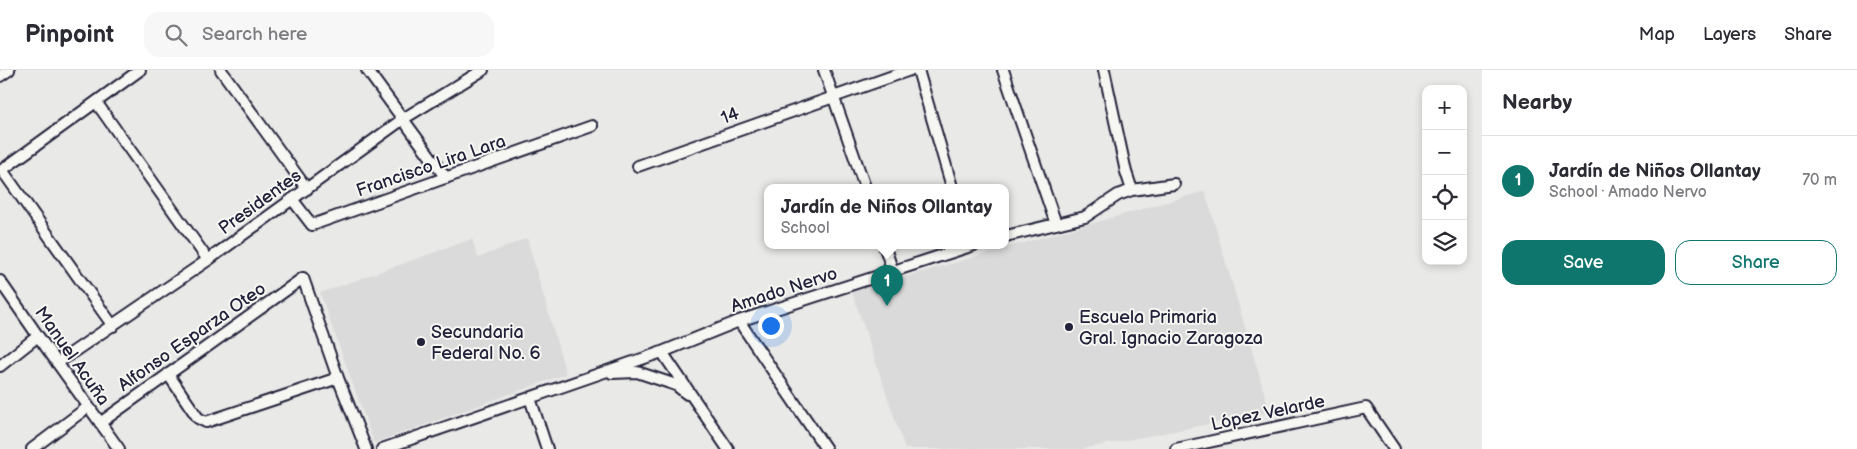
<!DOCTYPE html>
<html lang="en">
<head>
<meta charset="utf-8">
<style>
  body { margin:0; font-family:"Balsamiq Sans",sans-serif; background:#f7f7f7; color:#2b2b33 }
  .controls { position:absolute; right:15px; top:15px; display:grid; overflow:hidden; border-radius:10px; box-shadow:0 2px 8px #0003 }
  .controls button { width:45px; height:45px; display:grid; place-items:center; padding:0; border:0; border-bottom:1px solid #e1e1e2; background:#fff; color:#2b2b33; font:25px sans-serif }
  .you { position:absolute; left:770px; top:255px; width:18px; height:18px; margin:-12px; border:4px solid #fff; border-radius:50%; background:#1a73e8; box-shadow:0 0 0 8px #1a73e833 }
  .badge { display:grid; place-items:center; width:32px; height:32px; border-radius:50%; background:#0f766e; color:#fff; font-size:16px; font-weight:700 }
  .pin { position:absolute; translate:-50% -41px; filter:drop-shadow(0 1px 2px #0008) }
  .pin::after { content:''; position:absolute; top:26px; width:18px; height:15px; background:inherit; clip-path:polygon(0 0,100% 0,50% 100%) }
  .popup { position:absolute; left:764px; top:114px; width:245px; height:65px; box-sizing:border-box; display:grid; place-content:center; border-radius:10px; background:#fff; filter:drop-shadow(0 1px 4px #0005); font-size:16px; white-space:nowrap; color:#7c7c81 }
  .popup b { font-size:19px; color:#2b2b33 }
  .popup::after { content:''; position:absolute; left:50%; top:100%; margin-left:-10px; border:10px solid transparent; border-top-color:#fff }
  .list { margin:0; padding:0; list-style:none }
  h2 { display:flex; justify-content:space-between; align-items:center; height:65px; margin:0; padding:0 20px; font-size:21px }
  h2 small { font-size:16px; font-weight:400; color:#7c7c81 }
  .list li { display:grid; grid-template-columns:32px 1fr auto; gap:15px; align-items:center; box-sizing:border-box; height:90px; padding:0 20px; border-top:1px solid #e1e1e2 }
  .list b { display:block; font-size:19px; white-space:nowrap }
  .list p { margin:0; font-size:16px; white-space:nowrap; color:#7c7c81 }
  .list em { font-size:16px; font-style:normal; color:#7c7c81 }
  .actions { display:flex; gap:10px; padding:15px 20px }
  .actions a { flex:1; padding:11px 0; border:1px solid #0f766e; border-radius:15px; text-align:center; font-size:18px; color:#0f766e }
  .actions .main { background:#0f766e; color:#fff }
  .icon { flex:none; width:28px; height:28px; fill:none; stroke:currentColor; stroke-width:2; stroke-linecap:round; stroke-linejoin:round }
  .map { position:relative; flex:none; width:1482px; height:379px; overflow:hidden }
  header { display:flex; align-items:center; gap:30px; box-sizing:border-box; height:70px; padding:0 25px; background:#fff; border-bottom:1px solid #e1e1e2 }
  header strong { font-size:24px }
  nav { display:flex; gap:28px; margin-inline-start:auto; font-size:18px }
  .search { width:350px; height:45px; background:#f7f7f7; display:flex; align-items:center; gap:12px; box-sizing:border-box; padding:0 18px; border-radius:15px; color:#7c7c81; font-size:19px }
  main { display:flex }
  aside { flex:1; background:#fff }
  .map>svg:first-child { display:block }
</style>
</head>
<body>
<header>
<strong>Pinpoint</strong>
<div class="search"><svg class="icon" aria-label="search" viewBox="0 0 24 24"><circle cx="10" cy="10" r="6"/><path d="M15 15l6 6"/></svg>Search here</div>
<nav><a>Map</a><a>Layers</a><a>Share</a></nav>
</header>
<main>
<div class="map">
<svg width="1482" height="379" viewBox="0 0 1482 379">
  <rect width="100%" height="100%" fill="#e9e9e7"/>
  <filter id="ink" filterUnits="userSpaceOnUse"><feTurbulence type="fractalNoise" baseFrequency=".02" numOctaves="2"/><feDisplacementMap in="SourceGraphic" scale="10" xChannelSelector="R" yChannelSelector="G"/><feConvolveMatrix kernelMatrix="1 2 1 2 8 2 1 2 1" color-interpolation-filters="sRGB"/></filter>
  <g filter="url(#ink)">
    <path fill="#dadada" d="M1205 121 1270 342 1082 379H905L852 222Z
      M527 168 566 304 374 373 320 223 472 169 478 188Z"/>
    <g fill="none" stroke-linecap="round" stroke-linejoin="round">
      <defs>
        <path id="minor" d="M221 0 307 119
          M367 0 446 108
          M824 0 865 117
          M918 0 952 117
          M1003 0 1056 154
          M1104 0 1126 102 1132 120
          M0 6 9 0
          M96 32 208 190
          M638 96 910 0
          M292 129 312 155 592 56
          M1006 166 1085 147 1118 125 1132 120 1174 114
          M884 175 893 202
          M0 211 38 266 119 379
          M739 251 826 379
          M113 256 2 100 140 0
          M662 282 728 379
          M57 293 208 190 403 49 483 0
          M0 296 38 266
          M612 303 637 302 676 315 687 324
          M168 304 198 348 206 352 338 308
          M530 328 547 379
          M100 353 303 208 338 308 366 379
          M32 379 88 337
          M382 379 662 282 739 251 974 175
          M1176 379 1366 338 1394 379"/>
      </defs>
      <use href="#minor" stroke="#22223b" stroke-width="14"/>
      <use href="#minor" stroke="#f6f6f2" stroke-width="10"/>
    </g>
  </g>
  <g fill="#22223b" stroke="#f6f6f2" stroke-width="2">
    <circle cx="1069" cy="257" r="5"/>
    <circle cx="421" cy="272" r="5"/>
  </g>
  <g text-anchor="middle" dominant-baseline="central" stroke-width="4" stroke-linejoin="round" paint-order="stroke">
    <g font-size="18" fill="#22223b" stroke="#f6f6f2">
      <text transform="translate(730 46) rotate(-20)">14</text>
      <text transform="translate(431 96) rotate(-19)">Francisco Lira Lara</text>
      <text transform="translate(260 132) rotate(-36)">Presidentes</text>
      <text transform="translate(784 220) rotate(-18)">Amado Nervo</text>
      <text transform="translate(192 267) rotate(-35)">Alfonso Esparza Oteo</text>
      <text transform="translate(72 286) rotate(55)">Manuel Acuña</text>
      <text transform="translate(1268 343) rotate(-12)">López Velarde</text>
    </g>
    <g font-size="18" fill="#22223b" stroke="#f6f6f2" text-anchor="start">
      <text x="1079" y="247">Escuela Primaria<tspan x="1079" dy="21">Gral. Ignacio Zaragoza</tspan></text>
      <text x="431" y="262">Secundaria<tspan x="431" dy="21">Federal No. 6</tspan></text>
    </g>
  </g>
</svg>
<div class="controls">
<button>+</button>
<button>−</button>
<button><svg class="icon" aria-label="locate" viewBox="0 0 24 24"><circle cx="12" cy="12" r="6"/><path d="M12 2v4M12 18v4M2 12h4M18 12h4"/></svg></button>
<button><svg class="icon" aria-label="layers" viewBox="0 0 24 24"><path d="M12 4l9 5-9 5-9-5zM3 14l9 5 9-5"/></svg></button>
</div>
<div class="you"></div>
<div class="pin badge" style="left:887px;top:236px">1</div>
<div class="popup"><b>Jardín de Niños Ollantay</b>School</div>
</div>
<aside>
<h2>Nearby<small></small></h2>
<ul class="list">
<li><span class="badge">1</span><div><b>Jardín de Niños Ollantay</b><p>School · Amado Nervo</p></div><em>70 m</em></li>
</ul>
<div class="actions"><a class="main">Save</a><a>Share</a></div>
</aside>
</main>
</body>
</html>
